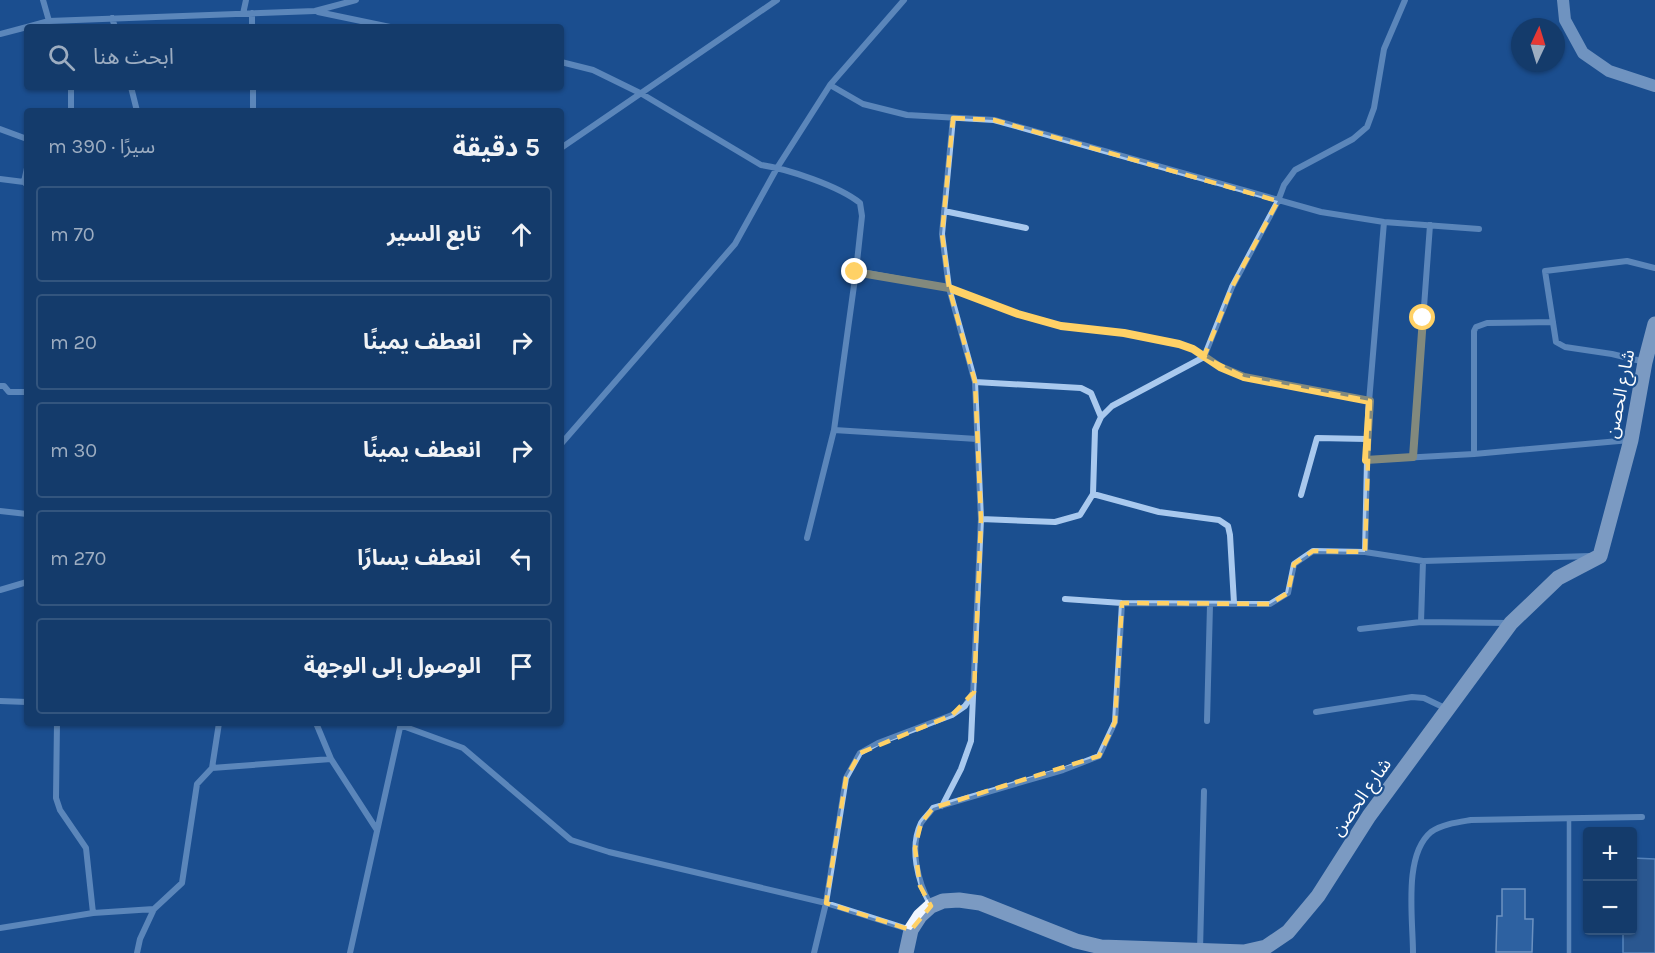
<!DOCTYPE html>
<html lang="ar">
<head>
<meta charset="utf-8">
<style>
  body { margin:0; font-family:Karla,"Noto Sans Arabic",sans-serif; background:#214673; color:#f1f3f6; direction:rtl }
  .controls { position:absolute; right:18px; bottom:18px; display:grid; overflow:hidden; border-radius:6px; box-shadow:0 2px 4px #0004 }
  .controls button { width:54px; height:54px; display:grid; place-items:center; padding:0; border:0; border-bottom:2px solid #33557e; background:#143b6b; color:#f1f3f6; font:30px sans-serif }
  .compass { position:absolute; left:1511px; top:18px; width:54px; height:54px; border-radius:50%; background:#143b6b; box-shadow:0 2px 4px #0004; rotate:4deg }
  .stop { position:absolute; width:18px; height:18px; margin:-14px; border:4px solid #ffd166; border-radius:50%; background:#fff }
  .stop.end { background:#ffd166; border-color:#fff; box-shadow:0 2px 6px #0008 }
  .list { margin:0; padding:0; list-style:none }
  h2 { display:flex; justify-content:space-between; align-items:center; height:78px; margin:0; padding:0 24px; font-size:26px }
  h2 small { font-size:20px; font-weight:400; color:#9dadc1 }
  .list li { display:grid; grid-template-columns:39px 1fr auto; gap:18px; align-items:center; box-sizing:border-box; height:96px; margin:0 12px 12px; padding:0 12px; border:2px solid #33557e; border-radius:6px }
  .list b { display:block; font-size:22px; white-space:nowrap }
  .list em { font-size:20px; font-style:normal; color:#9dadc1 }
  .icon { flex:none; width:33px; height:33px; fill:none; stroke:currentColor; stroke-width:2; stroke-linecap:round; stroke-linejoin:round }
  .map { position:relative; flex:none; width:1655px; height:953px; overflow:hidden; direction:ltr }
  .search { position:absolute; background:#143b6b; box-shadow:0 2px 4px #0004; left:24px; top:24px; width:540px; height:66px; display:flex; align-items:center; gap:15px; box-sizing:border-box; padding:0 21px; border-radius:6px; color:#9dadc1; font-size:22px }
  .panel { position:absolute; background:#143b6b; box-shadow:0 2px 4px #0004; left:24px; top:108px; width:540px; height:618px; border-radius:6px; direction:rtl }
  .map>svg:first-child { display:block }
</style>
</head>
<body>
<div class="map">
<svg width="1655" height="953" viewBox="0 0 1655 953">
  <rect width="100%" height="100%" fill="#1b4f8f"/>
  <path fill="#3c6290" stroke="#9cc4f0" stroke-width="1.5" d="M1633 858 1655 859V953H1623V931L1632 930Z"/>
  <path fill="#4478b7" stroke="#cfe3fa" stroke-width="1.5" d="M1502 889H1525V919H1533L1532 952H1496L1497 916H1502Z"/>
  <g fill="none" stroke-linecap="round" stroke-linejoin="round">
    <path stroke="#a9c9ee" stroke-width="4.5" d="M1569 819V953"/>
    <path stroke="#a9c9ee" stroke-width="6" d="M43 0 49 21
      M318 12 390 27
      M252 13V27
      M243 14 246 0
      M112 18 115 27
      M27 27 49 21 315 11 356 0
      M0 34 27 27
      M561 62 593 70 642 94 761 165C788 169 839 186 860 203L862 216 856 271 834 430 807 538
      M830 85 863 104 907 115 994 120 1321 212 1384 222 1479 229
      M71 87V111
      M131 87 137 111
      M253 87V111
      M0 129 27 139
      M561 148 777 0
      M0 179 24 182 27 185
      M24 182 27 168
      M944 211 1026 228
      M856 271 949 288 1018 314 1061 326 1124 333 1179 344 1193 349 1220 367 1244 377 1370 401
      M1645 362 1612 354 1565 347 1556 342 1545 271 1627 261 1655 268
      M975 382 1081 388 1091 393 1101 417
      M0 386H4L9 392H27
      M834 430 977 439
      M561 444 735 244 777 168 830 85 904 0
      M1474 454V331L1476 327 1487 323 1553 322
      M1413 457 1430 225
      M1366 460 1474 454 1630 440
      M1093 494 1159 512 1219 520 1228 526 1230 535 1234 603
      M1301 495 1317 438 1367 439
      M0 511 27 514
      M981 519 1055 522 1080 515 1093 494 1095 430 1101 417 1112 406 1204 357 1232 287 1278 201 1284 185 1295 170 1353 139 1367 127 1374 108 1384 49 1405 0
      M1365 552 1368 414 1384 222
      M0 590 27 582
      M1065 599 1122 603 1270 604 1288 593 1294 564 1313 551 1365 552 1423 561 1591 556
      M1421 622 1423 561
      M1360 629 1421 622 1509 623
      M0 701 27 702
      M1316 712 1412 697 1424 698 1447 709
      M1207 721 1210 605
      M316 723 331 759 377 830
      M400 725 463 748 571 840 609 852 826 903 911 930
      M212 768 219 723
      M942 806 961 769 971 741 981 519 975 382 949 288 942 234 953 118
      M930 904C918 882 909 848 921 823 924 818 930 813 933 808L1063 770 1099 756 1115 722 1122 603
      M93 913 154 909
      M0 928 93 913 86 848 60 810 56 798 57 723
      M1200 950 1204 791
      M137 953 140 939 154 909 182 883 197 784 212 768 331 759
      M350 953 401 723
      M814 953 826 903 846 778 860 753 878 743 952 715 965 706 972 694
      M1413 953C1413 919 1403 855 1431 832 1442 824 1459 822 1471 820L1642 817"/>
    <path stroke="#d6e6fa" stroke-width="12" d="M1563 0 1565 20 1583 53 1609 71 1655 86"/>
    <path stroke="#f0f6ff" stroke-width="15" d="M906 953 911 930 920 916 931 906 943 901 959 900 980 903 1076 941 1101 947 1244 952 1266 947 1288 932 1318 896 1369 816 1511 623 1558 578 1600 556 1631 440 1645 362 1655 324"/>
  </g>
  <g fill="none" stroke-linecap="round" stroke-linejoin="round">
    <path stroke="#ffd166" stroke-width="8" d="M855 272 949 288 1018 314 1061 326 1124 333 1179 344 1193 349 1220 367 1244 377 1370 401 1366 460 1413 457 1423 318"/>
  </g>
  <path d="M0 0H1655V953H0ZM953 118 994 120 1278 201 1232 287 1204 357 1244 377 1370 401 1365 552 1313 551 1294 564 1288 593 1270 604 1122 603 1115 722 1099 756 933 808 921 823 915 848 920 886 931 906 911 930 826 903 846 778 860 753 952 715 974 692 981 519 975 382 949 288 942 234Z" fill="#1b4f8f" fill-opacity=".55" fill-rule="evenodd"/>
  <path fill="none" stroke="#ffd166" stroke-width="4.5" stroke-dasharray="12 8" stroke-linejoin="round" d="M953 118 994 120 1278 201 1232 287 1204 357 1244 377 1370 401 1365 552 1313 551 1294 564 1288 593 1270 604 1122 603 1115 722 1099 756 933 808 921 823 915 848 920 886 931 906 911 930 826 903 846 778 860 753 952 715 974 692 981 519 975 382 949 288 942 234Z"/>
  <g text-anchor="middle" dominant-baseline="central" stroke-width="4.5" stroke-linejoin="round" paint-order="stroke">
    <g font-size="18" fill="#fff" stroke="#1b4f8f">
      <text transform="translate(1620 394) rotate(-79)">شارع الحصن</text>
      <text transform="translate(1361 797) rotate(-55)">شارع الحصن</text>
    </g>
  </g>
</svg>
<div class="controls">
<button>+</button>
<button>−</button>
</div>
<svg class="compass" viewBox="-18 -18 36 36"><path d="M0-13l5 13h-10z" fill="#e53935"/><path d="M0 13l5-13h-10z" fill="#9dadc1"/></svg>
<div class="stop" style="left:1423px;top:318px"></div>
<div class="stop end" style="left:855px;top:272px"></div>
<div class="search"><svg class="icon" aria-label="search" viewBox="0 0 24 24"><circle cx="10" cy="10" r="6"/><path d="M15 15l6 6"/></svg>ابحث هنا</div>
<section class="panel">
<h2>5 دقيقة<small>سيرًا · 390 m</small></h2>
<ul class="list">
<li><svg class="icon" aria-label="ahead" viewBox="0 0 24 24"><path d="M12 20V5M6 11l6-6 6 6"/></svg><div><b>تابع السير</b></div><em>70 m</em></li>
<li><svg class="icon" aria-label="right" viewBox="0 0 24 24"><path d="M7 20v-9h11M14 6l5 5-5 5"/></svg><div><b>انعطف يمينًا</b></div><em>20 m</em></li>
<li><svg class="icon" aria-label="right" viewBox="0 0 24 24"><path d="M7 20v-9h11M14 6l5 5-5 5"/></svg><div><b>انعطف يمينًا</b></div><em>30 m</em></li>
<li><svg class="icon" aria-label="left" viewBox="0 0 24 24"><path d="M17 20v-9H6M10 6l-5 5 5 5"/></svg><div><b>انعطف يسارًا</b></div><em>270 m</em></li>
<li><svg class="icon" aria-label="arrive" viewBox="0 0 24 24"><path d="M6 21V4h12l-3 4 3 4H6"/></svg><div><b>الوصول إلى الوجهة</b></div></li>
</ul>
</section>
</div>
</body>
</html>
